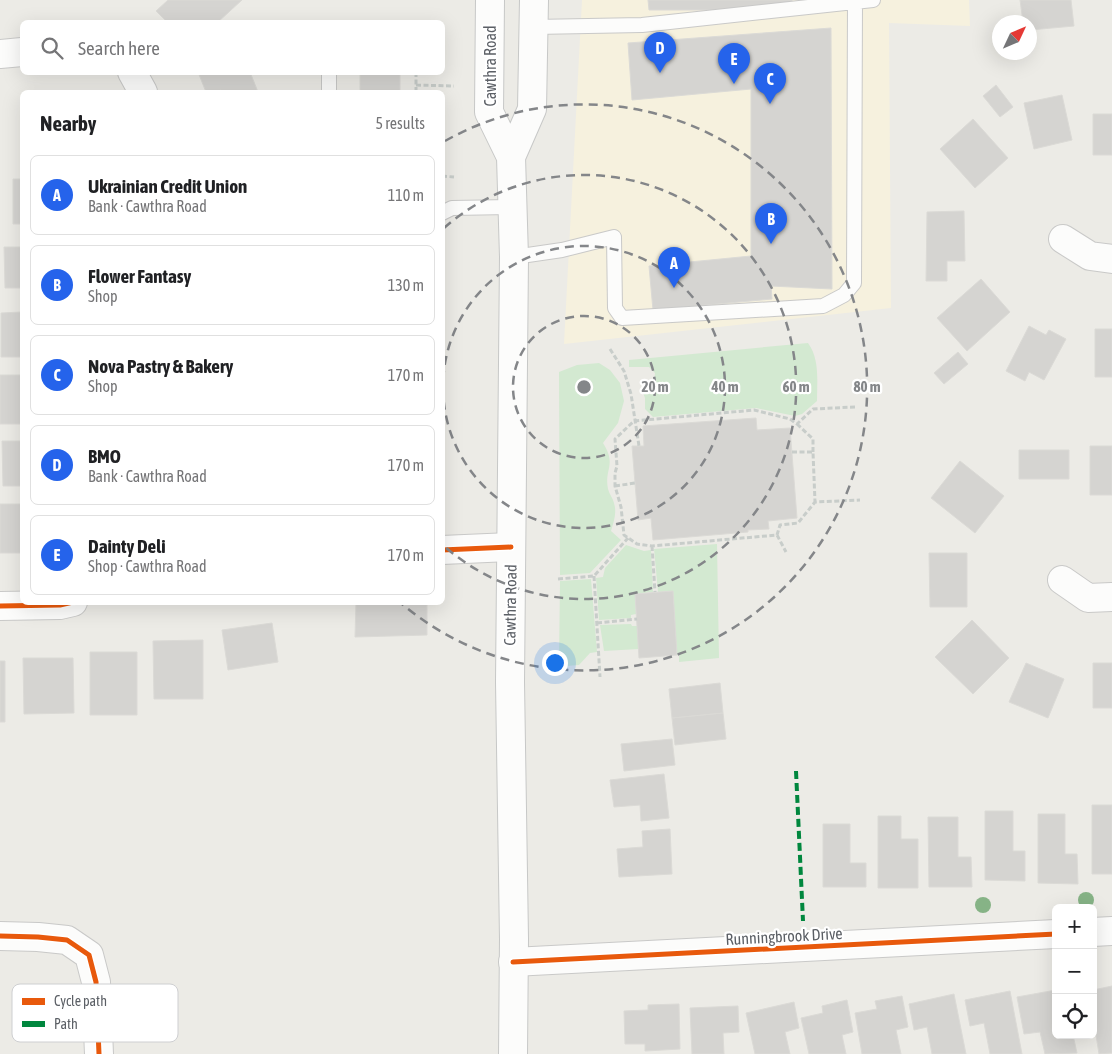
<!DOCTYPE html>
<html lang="en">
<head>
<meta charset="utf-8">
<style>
  body { margin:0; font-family:"Asap Condensed",sans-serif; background:#f6f6f6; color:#202124 }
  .controls { position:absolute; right:15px; bottom:15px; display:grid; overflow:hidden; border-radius:8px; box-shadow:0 5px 20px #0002 }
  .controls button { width:45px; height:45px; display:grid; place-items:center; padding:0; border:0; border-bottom:1px solid #e0e0e0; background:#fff; color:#202124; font:25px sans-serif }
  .compass { position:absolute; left:992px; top:15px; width:45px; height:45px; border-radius:50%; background:#fff; box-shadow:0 5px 20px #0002; rotate:46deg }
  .you { position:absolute; left:554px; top:662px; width:18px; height:18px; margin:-12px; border:4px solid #fff; border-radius:50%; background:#1a73e8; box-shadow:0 0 0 8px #1a73e833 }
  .badge { display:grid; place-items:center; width:32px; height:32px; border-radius:50%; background:#2563eb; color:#fff; font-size:16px; font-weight:700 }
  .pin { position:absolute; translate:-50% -41px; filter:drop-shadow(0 1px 2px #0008) }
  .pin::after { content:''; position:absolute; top:26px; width:18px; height:15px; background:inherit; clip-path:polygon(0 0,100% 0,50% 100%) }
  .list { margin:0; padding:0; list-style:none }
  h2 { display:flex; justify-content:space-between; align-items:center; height:65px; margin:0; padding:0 20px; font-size:21px }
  h2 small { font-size:16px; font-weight:400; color:#757577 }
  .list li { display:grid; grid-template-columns:32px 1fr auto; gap:15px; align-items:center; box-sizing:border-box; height:80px; margin:0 10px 10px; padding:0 10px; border:1px solid #e0e0e0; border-radius:8px }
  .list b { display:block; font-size:19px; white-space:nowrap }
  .list p { margin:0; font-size:16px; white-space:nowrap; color:#757577 }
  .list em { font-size:16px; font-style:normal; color:#757577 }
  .icon { flex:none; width:28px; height:28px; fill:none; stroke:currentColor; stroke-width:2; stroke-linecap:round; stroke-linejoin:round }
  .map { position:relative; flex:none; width:1112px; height:1054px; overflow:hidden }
  .search { position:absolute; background:#fff; box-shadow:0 5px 20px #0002; left:20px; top:20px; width:425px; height:55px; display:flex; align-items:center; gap:12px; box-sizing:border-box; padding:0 18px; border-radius:8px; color:#757577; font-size:19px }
  .panel { position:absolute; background:#fff; box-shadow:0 5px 20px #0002; left:20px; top:90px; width:425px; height:515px; border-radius:8px }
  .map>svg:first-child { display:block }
</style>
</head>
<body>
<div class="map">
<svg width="1112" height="1054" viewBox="0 0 1112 1054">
  <rect width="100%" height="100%" fill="#ecebe6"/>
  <path fill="#f6f1de" d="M582 0H969L970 26 889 23 891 308 564 344Z"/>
  <path fill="#d3e9d1" d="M808 343C820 359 817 382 817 401L802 414 795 416 756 408 653 417 645 409V398L641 387 654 382 655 373 649 367H629V360Z
    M599 363 610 370 620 383 624 401 618 423 603 443C617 465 604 469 608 489 609 494 613 498 614 503 617 513 614 521 611 531L621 540 590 573 560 575 559 372 577 365Z
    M717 544 719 658 679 662V655H677L673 591 658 592 654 549Z
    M626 545 644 551 651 550 653 592 635 594 636 614 631 615V618L599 620 596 578 603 577 605 568Z
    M591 579 597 652 590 653 579 665 566 666 559 664 560 581Z
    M631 624 632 626H637L639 649 604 651 600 625Z"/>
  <path fill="#d5d4d1" stroke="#dbdad6" d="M168 0H242L218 22H167L156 11Z
    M648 0H792V10H649Z
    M1020 0H1071L1074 26 1030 30V22H1023Z
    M831 28 832 289 771 286 772 299 653 310 649 266 751 256V89L632 100 628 43Z
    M198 72H250L258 92H222L221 90 214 92H206Z
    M360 72H400V92H360Z
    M996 85 1013 107 1000 117 983 96Z
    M1062 95 1072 140 1034 149 1024 103Z
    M1093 114H1112V155H1093Z
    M973 119 1008 158 975 188 940 149Z
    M13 179H22V224H13Z
    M964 211 965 261H947V281H926L927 212Z
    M4 247H22V288H5Z
    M981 279 1010 312 967 351 937 318Z
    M22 312V357H1V313Z
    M1029 326 1046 335 1049 330 1066 339 1044 380 1029 372 1025 381 1006 371Z
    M1095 329H1112V377H1095Z
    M958 352 968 364 944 384 934 373Z
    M0 375H22V424H0Z
    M756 418 757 430 790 428 797 518 768 521 769 529 748 530V532L653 540 651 518 638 520 632 446H644L643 426Z
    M2 441H22V486H3Z
    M1090 446H1112V495H1090Z
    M1019 450H1069V479H1019Z
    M960 461 1004 496 975 533 931 498Z
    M0 504H22V553H0Z
    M929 553H967V607H930Z
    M673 591 677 655 639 658 635 594Z
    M427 602V635L355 637 356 603Z
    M972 620 1009 658 973 694 935 657Z
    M272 623 278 662 228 670 222 630Z
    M203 640V699H154L153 641Z
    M90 652H137V715H90Z
    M23 658H73L74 713 24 714Z
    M0 661H5V722H0Z
    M1026 663 1064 679 1048 718 1009 702Z
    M1093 663H1112V708H1093Z
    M720 683 723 713 672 718 669 689Z
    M723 713 726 739 675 745 672 718Z
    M672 739 675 765 624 771 621 744Z
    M664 774 669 818 641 821 640 805 614 807 610 780Z
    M1092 805H1112V874H1092Z
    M985 811H1013V851H1025V881L985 880Z
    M1038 814H1065V854H1077L1078 884 1038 883Z
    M878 816H901V839H918V888H878Z
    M928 817H958V857H971L972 887H929Z
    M823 824H850V863H866V887H823Z
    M670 829 672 874 619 877 617 849 643 847 642 831Z
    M1112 986V1053L1099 1054 1095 1029H1093V990Z
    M1056 990V1035H1073L1077 1053 1045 1054 1040 1032 1024 1034 1017 997Z
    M1010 991 1022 1054H990L984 1023 970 1026 965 1000Z
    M954 994 966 1054H932L927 1027 914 1030 909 1004Z
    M902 996 908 1027 896 1030 901 1054H862L855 1013 877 1009 875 1001Z
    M847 1000 853 1032 842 1035 846 1054H809L801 1018 823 1013 822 1006Z
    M794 1002 799 1028 785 1032 790 1054H755L746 1013Z
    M679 1004 680 1049 645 1051V1044H625L624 1011 648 1010V1005Z
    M738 1006 739 1032 723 1033 724 1054H692L690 1008Z"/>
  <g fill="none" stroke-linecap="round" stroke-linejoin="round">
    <defs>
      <path id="service" d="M534 27 642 25 873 0
        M329 92V72
        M442 213 452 208 513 207
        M514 257 562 250 614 237 615 308 622 318 823 306 844 295 854 283 855 1"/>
      <path id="minor" d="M0 54 22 52
        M132 72 143 92
        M1063 239 1090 256 1112 259
        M442 550 511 547
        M1062 580 1088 598 1112 597
        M0 606 60 605 73 602
        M0 936 38 937 67 940 89 955 96 982 99 1054"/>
      <path id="tertiary" d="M1093 932 1112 931
        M513 962 1056 934"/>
      <path id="secondary" d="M490 0 489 112 511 157
        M513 1054 514 939 510 682 514 257 511 157 532 109 534 0"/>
    </defs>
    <use href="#service" stroke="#c9c9c8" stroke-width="16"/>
    <use href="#minor" stroke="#c9c9c8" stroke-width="30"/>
    <use href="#tertiary" stroke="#c9c9c8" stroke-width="30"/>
    <use href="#secondary" stroke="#c7c8c7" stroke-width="30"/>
    <path stroke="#c8cdca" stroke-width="3" stroke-dasharray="5 2.5" stroke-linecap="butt" d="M416 85 454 86
      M416 92V72
      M442 176 454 177
      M610 349 624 371 631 394 639 446
      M855 407 813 409 797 424 790 419 754 410 634 421 615 439 617 466 615 473V486L621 507 624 535 637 544 652 546 777 535 780 525 798 523 815 502 860 500
      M797 424 813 439V452
      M792 452H813L815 502
      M615 486 635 483
      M777 535 786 552
      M652 546 655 592
      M594 576 600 677
      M558 579 594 576 628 538
      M597 623 637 619"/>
    <use href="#service" stroke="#fcfcfb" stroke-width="14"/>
    <use href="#minor" stroke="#fcfcfb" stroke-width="28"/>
    <use href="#tertiary" stroke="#fcfcfb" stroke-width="28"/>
    <use href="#secondary" stroke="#fcfcfb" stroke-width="28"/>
    <path stroke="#00873e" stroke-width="4" stroke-dasharray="8 4" stroke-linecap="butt" d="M796 771 803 921"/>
    <defs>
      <path id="cycleway" d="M442 550 511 547
        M0 606 60 605 73 602
        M0 936 38 937 67 940 89 955 96 982 99 1054
        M513 962 1056 934"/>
    </defs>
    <use href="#cycleway" stroke="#fff" stroke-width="8"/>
    <use href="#cycleway" stroke="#e8590c" stroke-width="5"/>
  </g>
  <g fill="#86b386">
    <circle cx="1086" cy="900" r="8"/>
    <circle cx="983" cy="905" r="8"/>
  </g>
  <g fill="none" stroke="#848689" stroke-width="2.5" stroke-dasharray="9 6">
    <circle cx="584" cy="387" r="71"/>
    <circle cx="584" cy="387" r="141"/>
    <path d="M444 228A212 212 0 1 1 444 546"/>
    <path d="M445 141A283 283 0 1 1 402 604"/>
  </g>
  <g text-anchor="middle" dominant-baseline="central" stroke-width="4.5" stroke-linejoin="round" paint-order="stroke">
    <g font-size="16" fill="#5b5f65" stroke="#fff">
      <text transform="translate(490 66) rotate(-90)">Cawthra Road</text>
      <text transform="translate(510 605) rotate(-89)">Cawthra Road</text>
      <text transform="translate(784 936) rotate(-3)">Runningbrook Drive</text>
    </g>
  </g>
  <rect x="12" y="984" width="166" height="58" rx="8" fill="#fff" stroke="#cecfd1" stroke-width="1"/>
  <rect x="22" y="998" width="23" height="7" fill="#e8590c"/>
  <rect x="22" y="1021" width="23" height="6" fill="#00873e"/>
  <g font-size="14" fill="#5b5f65">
    <text x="54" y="1006">Cycle path</text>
    <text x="54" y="1029">Path</text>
  </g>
  <circle cx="584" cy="387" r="8" fill="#848689" stroke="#fff" stroke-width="2.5"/>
  <g font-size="15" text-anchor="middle" font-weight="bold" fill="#848689" stroke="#fff" stroke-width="4.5" stroke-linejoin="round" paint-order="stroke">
    <text x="655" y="392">20 m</text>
    <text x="725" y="392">40 m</text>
    <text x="796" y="392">60 m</text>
    <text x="867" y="392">80 m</text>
  </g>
</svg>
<div class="controls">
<button>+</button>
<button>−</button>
<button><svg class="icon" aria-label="locate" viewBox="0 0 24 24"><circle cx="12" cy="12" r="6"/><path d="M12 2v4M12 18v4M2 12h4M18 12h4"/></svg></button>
</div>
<svg class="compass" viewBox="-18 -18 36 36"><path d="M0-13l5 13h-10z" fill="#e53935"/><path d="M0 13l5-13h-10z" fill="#757577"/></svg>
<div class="you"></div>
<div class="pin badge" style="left:674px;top:288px">A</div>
<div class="pin badge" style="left:771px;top:244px">B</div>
<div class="pin badge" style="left:770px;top:104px">C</div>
<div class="pin badge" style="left:660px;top:73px">D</div>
<div class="pin badge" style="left:734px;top:84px">E</div>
<div class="search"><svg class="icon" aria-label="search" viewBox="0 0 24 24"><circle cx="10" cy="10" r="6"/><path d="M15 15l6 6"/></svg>Search here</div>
<section class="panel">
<h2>Nearby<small>5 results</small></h2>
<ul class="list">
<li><span class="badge">A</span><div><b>Ukrainian Credit Union</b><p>Bank · Cawthra Road</p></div><em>110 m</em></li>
<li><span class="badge">B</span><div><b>Flower Fantasy</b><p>Shop</p></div><em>130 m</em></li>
<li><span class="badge">C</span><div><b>Nova Pastry &amp; Bakery</b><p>Shop</p></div><em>170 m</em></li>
<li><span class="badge">D</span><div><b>BMO</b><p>Bank · Cawthra Road</p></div><em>170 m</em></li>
<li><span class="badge">E</span><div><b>Dainty Deli</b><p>Shop · Cawthra Road</p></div><em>170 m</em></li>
</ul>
</section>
</div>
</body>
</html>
